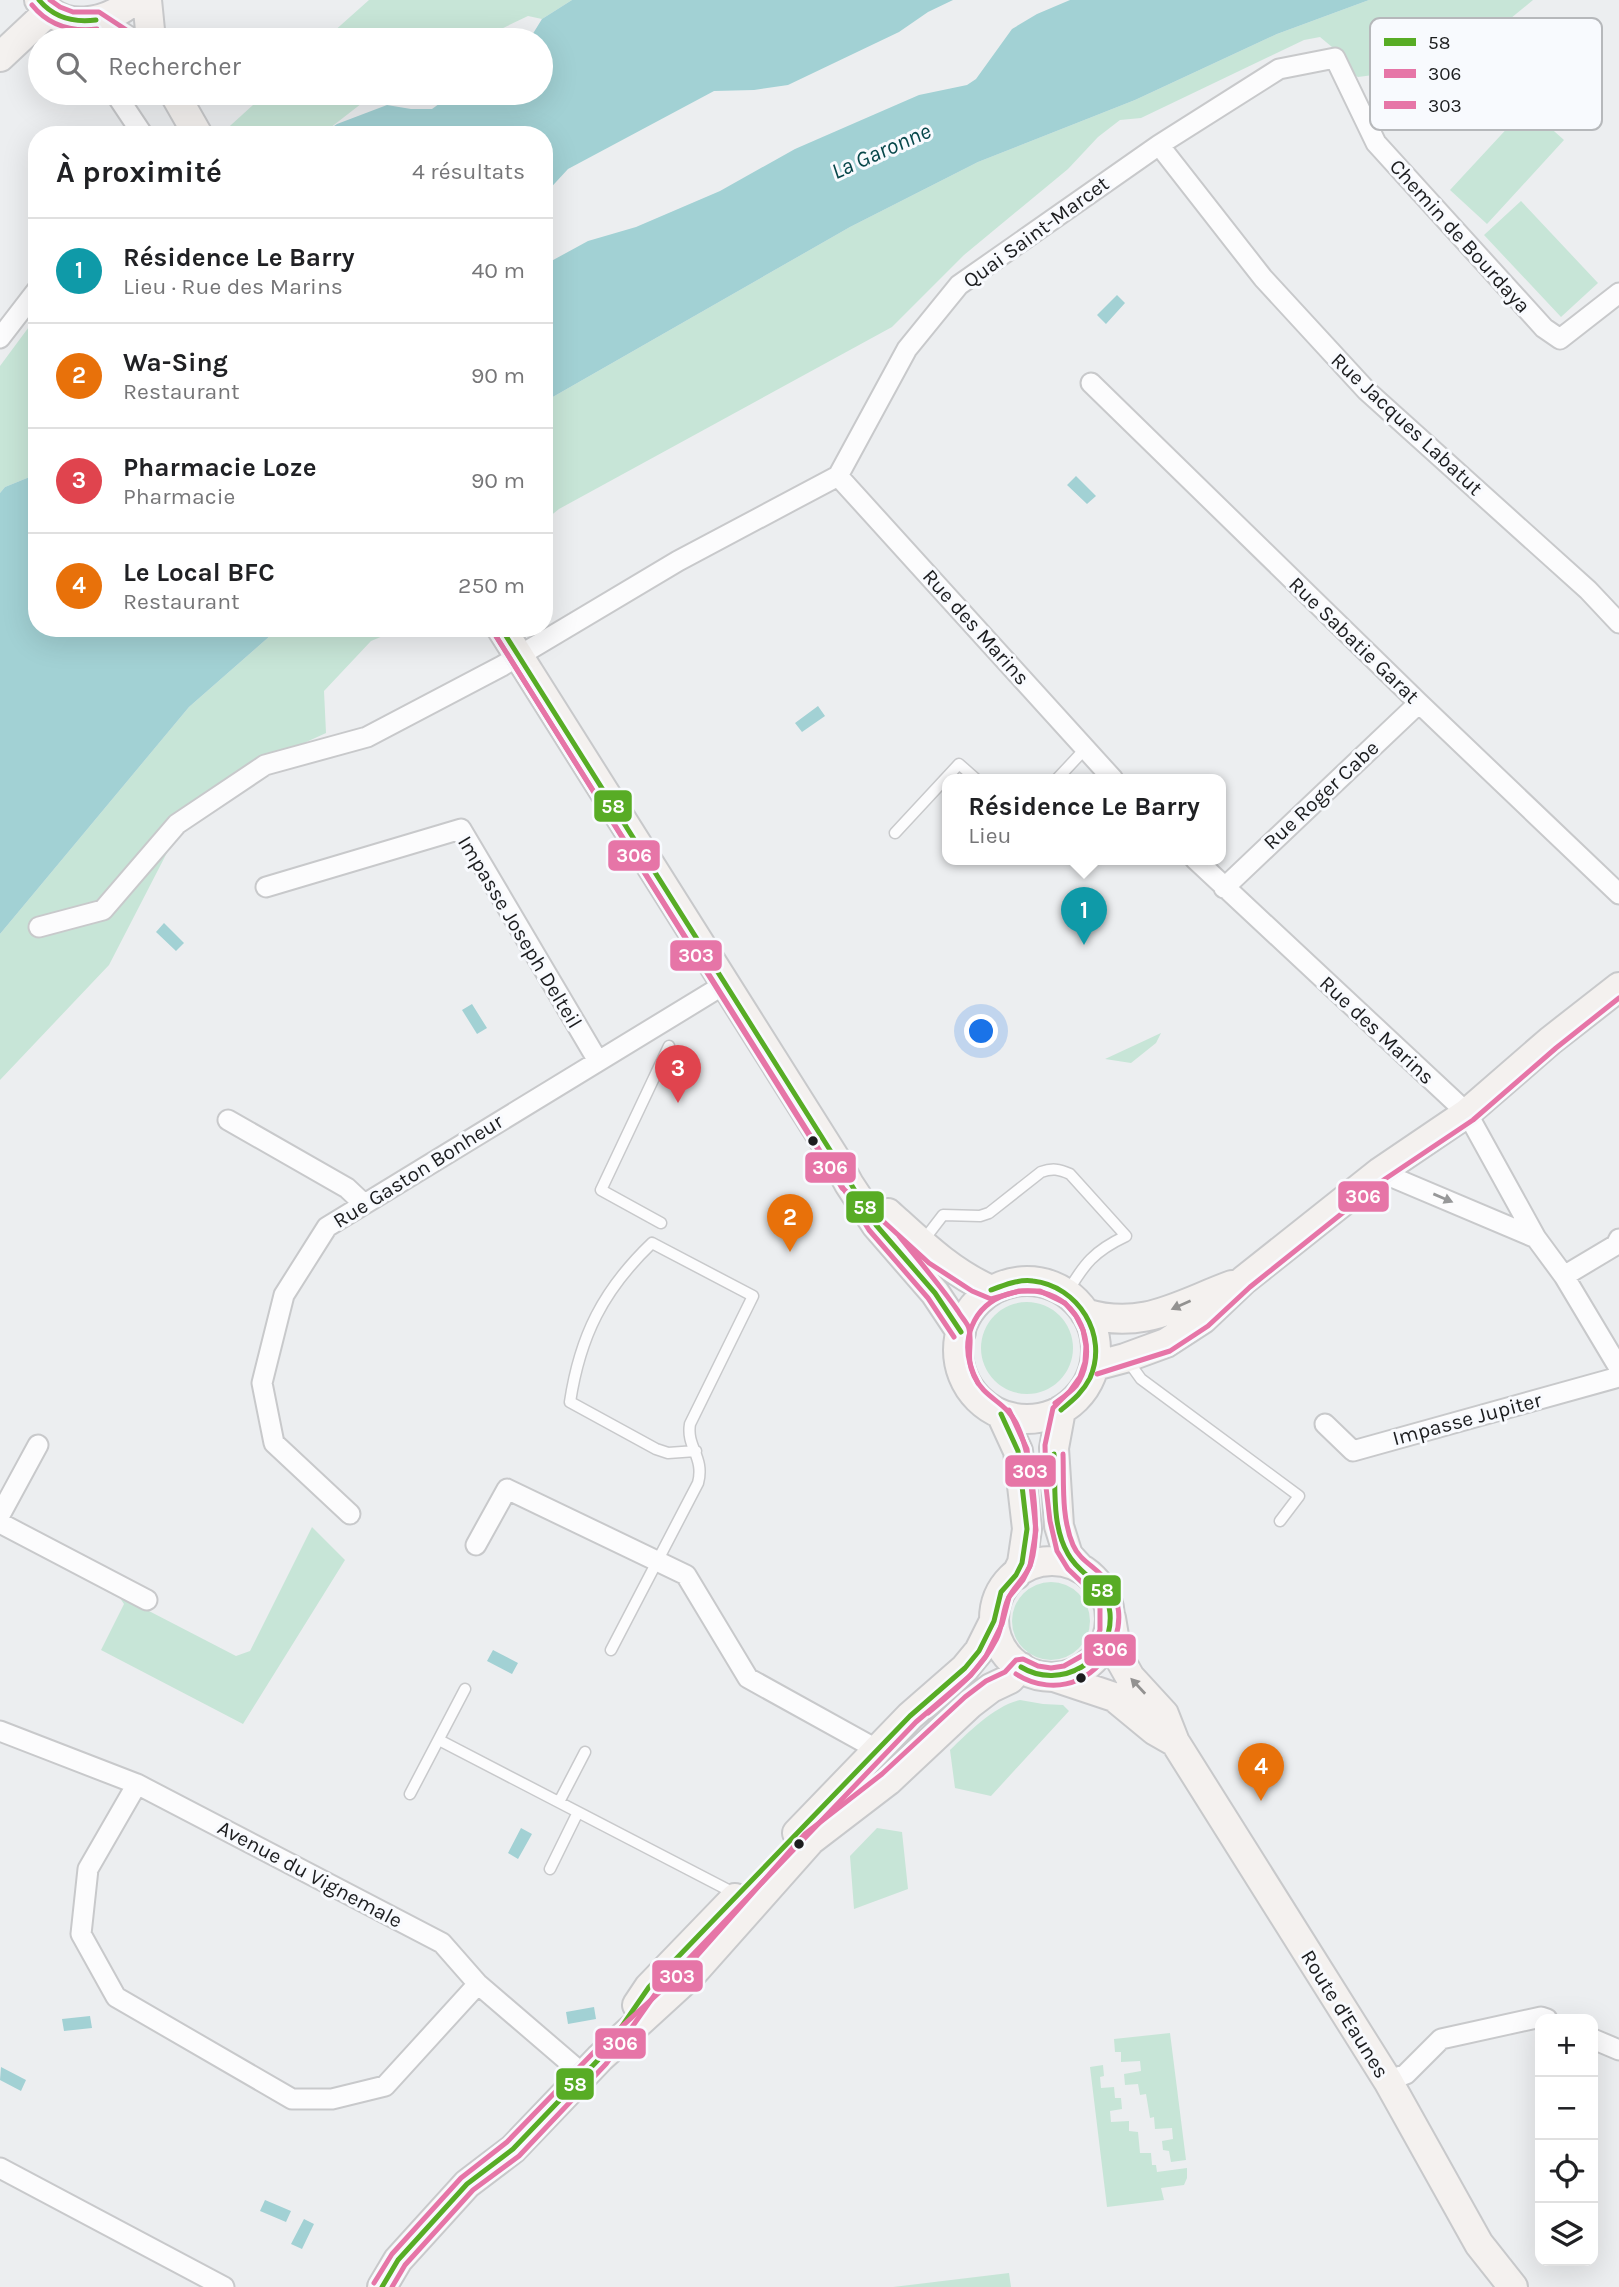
<!DOCTYPE html>
<html lang="fr">
<head>
<meta charset="utf-8">
<style>
  body { margin:0; font-family:Karla,sans-serif; background:#f6f6f6; color:#202124 }
  .controls { position:absolute; right:21px; bottom:21px; display:grid; overflow:hidden; border-radius:14px; box-shadow:0 7px 28px #0002 }
  .controls button { width:63px; height:63px; display:grid; place-items:center; padding:0; border:0; border-bottom:2px solid #e0e0e0; background:#fff; color:#202124; font:35px sans-serif }
  .you { position:absolute; left:982px; top:1032px; width:24px; height:24px; margin:-18px; border:5px solid #fff; border-radius:50%; background:#1a73e8; box-shadow:0 0 0 10px #1a73e833 }
  .badge { display:grid; place-items:center; width:46px; height:46px; border-radius:50%; background:#ea580c; color:#fff; font-size:23px; font-weight:700 }
  .pin { position:absolute; translate:-50% -58px; filter:drop-shadow(0 2px 4px #0008) }
  .pin::after { content:''; position:absolute; top:37px; width:24px; height:21px; background:inherit; clip-path:polygon(0 0,100% 0,50% 100%) }
  .popup { position:absolute; left:942px; top:774px; width:284px; height:91px; box-sizing:border-box; display:grid; place-content:center; border-radius:14px; background:#fff; filter:drop-shadow(0 2px 5px #0005); font-size:23px; white-space:nowrap; color:#757577 }
  .popup b { font-size:26px; color:#202124 }
  .popup::after { content:''; position:absolute; left:50%; top:100%; margin-left:-14px; border:14px solid transparent; border-top-color:#fff }
  .list { margin:0; padding:0; list-style:none }
  h2 { display:flex; justify-content:space-between; align-items:center; height:91px; margin:0; padding:0 28px; font-size:30px }
  h2 small { font-size:23px; font-weight:400; color:#757577 }
  .list li { display:grid; grid-template-columns:46px 1fr auto; gap:21px; align-items:center; box-sizing:border-box; height:105px; padding:0 28px; border-top:2px solid #e0e0e0 }
  .list b { display:block; font-size:26px; white-space:nowrap }
  .list p { margin:0; font-size:23px; white-space:nowrap; color:#757577 }
  .list em { font-size:23px; font-style:normal; color:#757577 }
  .icon { flex:none; width:38px; height:38px; fill:none; stroke:currentColor; stroke-width:2; stroke-linecap:round; stroke-linejoin:round }
  .map { position:relative; flex:none; width:1619px; height:2287px; overflow:hidden }
  .search { position:absolute; background:#fff; box-shadow:0 7px 28px #0002; left:28px; top:28px; width:525px; height:77px; display:flex; align-items:center; gap:18px; box-sizing:border-box; padding:0 24px; border-radius:38px; color:#757577; font-size:26px }
  .panel { position:absolute; background:#fff; box-shadow:0 7px 28px #0002; left:28px; top:126px; width:525px; height:511px; border-radius:28px }
  .map>svg:first-child { display:block }
</style>
</head>
<body>
<div class="map">
<svg width="1619" height="2287" viewBox="0 0 1619 2287">
  <rect width="100%" height="100%" fill="#eceef0"/>
  <path fill="#c7e5d7" d="M369 0H572L542 19 528 16 478 40H327L332 33Z
    M1369 0H1533L1471 51 1396 72 1358 77 1347 71 1332 47 1320 37 1304 40 1141 118 1120 120 1098 137 1068 169 964 255 892 327 559 509 544 521V402L850 227 978 162 1135 100 1277 34Z
    M266 93H378L366 100 321 135H220Z
    M1527 107 1564 140 1487 224 1450 190Z
    M1521 201 1598 283 1561 317 1484 235Z
    M37 316V474L5 487 0 493V366Z
    M279 628H402L371 641 324 691 326 733 291 749 189 810 109 965 0 1080V934L189 707Z
    M1161 1033 1156 1043 1131 1063 1105 1059Z
    M981 1348a46 46 0 1 1 92 0a46 46 0 1 1-92 0Z
    M312 1527 345 1560 243 1724 101 1650 124 1604 118 1595 236 1656 250 1651Z
    M1012 1621a39 39 0 1 1 78 0a39 39 0 1 1-78 0Z
    M1020 1700 1043 1704 1063 1705 1069 1711 991 1796 955 1788 950 1750C969 1732 994 1706 1020 1700Z
    M877 1828 902 1832 908 1889 854 1909 850 1856Z
    M1170 2033 1186 2160 1171 2162 1169 2151 1163 2150 1162 2141 1173 2139 1172 2128 1155 2129 1154 2117 1150 2118 1146 2094 1140 2095 1138 2084 1125 2085 1124 2074 1141 2071 1140 2061 1121 2062V2052H1115L1114 2039Z
    M1103 2065 1104 2076 1100 2077 1101 2088 1114 2087 1115 2098H1121L1122 2109 1110 2111 1111 2122 1129 2121V2131L1138 2132 1140 2153H1151L1152 2165H1156L1157 2172 1187 2168V2178L1184 2185 1161 2188 1164 2200 1107 2207 1090 2067Z
    M1009 2273 1011 2287H893Z"/>
  <path fill="#a2d1d4" d="M572 0H953L928 12 899 32 788 85 754 90 714 91 568 169 544 195V135H321L337 124 387 105 411 109H432L454 93H541V40H529L542 19Z
    M1070 0H1369L1277 34 1135 100 978 162 850 227 544 402V265L588 241 636 227 720 191 795 149 873 115 919 95 967 85 976 79 1012 29 1037 14Z
    M1117 295 1125 303 1106 324 1097 315Z
    M37 474V628H279L189 707 0 934V493L5 487Z
    M1076 476 1096 496 1087 504 1067 485Z
    M818 706 825 716 802 732 795 723Z
    M164 923 184 943 176 951 156 932Z
    M472 1004 487 1028 477 1034 462 1010Z
    M493 1650 518 1663 512 1674 487 1661Z
    M521 1828 532 1834 518 1859 508 1853Z
    M594 2007 596 2019 568 2024 566 2012Z
    M90 2016 92 2028 64 2031 62 2019Z
    M1 2067 26 2080 21 2091 0 2080Z
    M265 2200 291 2211 286 2222 260 2211Z
    M304 2219 314 2224 302 2249 291 2244Z"/>
  <g fill="none" stroke-linecap="round" stroke-linejoin="round">
    <defs>
      <path id="lane" d="M1057 779 1085 749
        M895 833 959 764 976 779
        M661 1223 601 1190 669 1046
        M923 1241 943 1215 980 1216 989 1213 1041 1172C1052 1168 1059 1169 1070 1174L1126 1236C1094 1251 1084 1264 1067 1293
        M1128 1361 1141 1379 1299 1496 1280 1521
        M611 1650 698 1483C705 1457 686 1447 690 1424L753 1296 652 1243C603 1290 580 1336 570 1402L656 1449 668 1453 696 1451
        M439 1740 734 1893
        M410 1794 465 1689
        M559 1802 585 1752
        M550 1869 578 1812"/>
      <path id="street" d="M69 20 75 40
        M115 93 143 135
        M1159 145 1263 278 1367 391 1588 590 1619 623
        M0 338 37 290
        M1091 383 1419 703 1619 894
        M838 476 1113 779
        M1195 859 1467 1113 1536 1238 1564 1276 1619 1368
        M266 887 461 829 598 1061
        M1224 888 1419 703
        M39 927 103 910 177 824 265 765 367 737 502 666 678 561 838 476 907 349 959 285 1159 145 1279 69 1335 58 1376 143 1544 328 1560 339 1619 293
        M228 1120 347 1188 364 1204
        M1380 1172 1536 1238
        M1564 1276 1616 1245 1619 1239
        M1325 1424 1353 1451 1619 1377
        M350 1514 274 1443 262 1383 284 1295 327 1227 725 984
        M0 1515 38 1445
        M0 1523 147 1600
        M476 1545 507 1489 686 1575 748 1678 878 1750
        M0 1731 137 1784 442 1943 478 1984 584 2075
        M137 1784 88 1869 81 1934 116 1997 292 2099H332L385 2086 478 1984
        M1593 2039 1619 2050
        M1388 2081 1406 2074 1441 2039 1541 2017 1547 2019
        M0 2168 224 2287"/>
      <path id="secondary" d="M39 0C62 34 108 23 134 0
        M147 0 151 40
        M96 20 126 40
        M0 57 48 12
        M174 93 198 135
        M501 628 835 1158 849 1184 876 1225 935 1293 961 1332
        M888 1213C920 1242 950 1272 991 1290
        M958 1350a69 69 0 1 1 138 0a69 69 0 1 1-138 0Z
        M1085 1313C1142 1331 1180 1304 1232 1285
        M1095 1366 1125 1358 1166 1343 1203 1319 1244 1280 1380 1172 1467 1113 1550 1041 1619 987
        M1061 1410 1054 1448 1059 1526 1068 1555 1080 1568
        M1001 1414 1018 1451 1027 1529 1022 1563 1016 1575
        M994 1619a58 58 0 1 1 116 0a58 58 0 1 1-116 0Z
        M1111 1618 1117 1654 1130 1677 1164 1714 1175 1742 1388 2081 1479 2244 1513 2287
        M1054 1677 1114 1697 1154 1730 1175 1742
        M797 1833 910 1716 965 1668 979 1651 994 1621
        M637 2005 649 1987 735 1898
        M382 2287 398 2260 467 2184 513 2149 600 2058 692 1974 811 1840 888 1781 970 1704 991 1688 1010 1679 1021 1667"/>
    </defs>
    <use href="#lane" stroke="#c8c9cb" stroke-width="13"/>
    <use href="#street" stroke="#c8c9cb" stroke-width="23"/>
    <use href="#secondary" stroke="#c8c9cb" stroke-width="32"/>
    <use href="#lane" stroke="#fcfcfd" stroke-width="10"/>
    <use href="#street" stroke="#fcfcfd" stroke-width="19"/>
    <use href="#secondary" stroke="#f4f1ef" stroke-width="28"/>
    <defs>
      <path id="bus-1" d="M39 0C54 18 73 23 96 20
        M501 628 835 1158 876 1225 935 1293 961 1332
        M991 1290C1004 1285 1019 1279 1033 1281 1078 1286 1109 1335 1090 1378 1083 1392 1073 1400 1061 1410
        M1021 1667C1060 1691 1114 1661 1110 1613 1107 1581 1081 1578 1068 1554 1051 1525 1056 1486 1054 1454
        M382 2287 398 2260 467 2184 513 2149 600 2058 649 1987 910 1716 965 1668 979 1651 994 1621 1001 1592 1016 1575 1022 1563 1027 1529 1018 1451 1001 1414"/>
      <path id="bus-2" d="M32 5C49 26 71 32 97 29
        M494 633 827 1162 869 1230 928 1298 954 1337
        M1097 1374 1170 1351 1208 1326 1250 1287 1385 1179 1473 1120 1556 1048 1619 998
        M978 1383C968 1365 964 1345 972 1326 985 1294 1025 1283 1055 1297 1087 1313 1096 1358 1076 1386 1071 1392 1062 1398 1055 1403
        M1016 1674C1035 1686 1058 1689 1078 1680 1114 1663 1131 1618 1109 1584 1099 1568 1080 1562 1073 1545 1061 1517 1064 1483 1063 1454
        M392 2287 405 2265 473 2190 519 2156 606 2064 656 1993 916 1722 971 1675 986 1656 1002 1624 1009 1597 1023 1580 1030 1566 1036 1530 1027 1449 1009 1410"/>
      <path id="bus-3" d="M50 0 60 7 73 12H99L131 33
        M899 1236C919 1261 940 1285 958 1311 961 1317 968 1323 969 1329 973 1343 965 1358 974 1376 985 1400 1007 1401 1018 1427 1032 1458 1041 1531 1031 1563 1026 1578 1014 1586 1008 1599 1002 1612 1003 1627 996 1640 981 1670 953 1692 928 1713
        M374 2283 392 2254 461 2178 507 2142 594 2052 686 1968 805 1834 882 1774 965 1697 986 1681 1005 1672 1016 1660 1023 1659 1038 1666 1051 1668 1064 1666 1087 1653 1095 1642 1100 1630V1606L1093 1593 1068 1569 1057 1551 1050 1521 1046 1487 1045 1445 1053 1408 1070 1391 1080 1377 1085 1362 1086 1346 1083 1330 1076 1316 1065 1303 1040 1291H1019L991 1299 972 1291 929 1263 883 1221 842 1188 494 633"/>
    </defs>
    <use href="#bus-1" stroke="#f8fafe" stroke-width="10"/>
    <use href="#bus-2" stroke="#f8fafe" stroke-width="10"/>
    <use href="#bus-3" stroke="#f8fafe" stroke-width="10"/>
    <use href="#bus-1" stroke="#58ac25" stroke-width="5"/>
    <use href="#bus-2" stroke="#e675a7" stroke-width="5"/>
    <use href="#bus-3" stroke="#e675a7" stroke-width="5"/>
  </g>
  <defs><path id="oneway-solid" d="M-6-.8H1V-3.2L6.5 0L1 3.2V.8H-6Z" transform="scale(1.75)"/></defs>
  <use fill="#979899" href="#oneway-solid" transform="translate(1443 1198) rotate(23)"/>
  <g fill="#939291">
    <use href="#oneway-solid" transform="translate(1181 1305) rotate(156)"/>
    <use href="#oneway-solid" transform="translate(1138 1686) rotate(-133)"/>
  </g>
  <g fill="#1c1d1f" stroke="#f8fafe" stroke-width="2.5">
    <circle cx="813" cy="1141" r="6"/>
    <circle cx="1081" cy="1678" r="6"/>
    <circle cx="799" cy="1844" r="6"/>
  </g>
  <g text-anchor="middle" dominant-baseline="central" stroke-width="6" stroke-linejoin="round" paint-order="stroke">
    <g font-size="21" fill="#1c1d1f" stroke="#f8fafe">
      <text transform="translate(1036 232) rotate(-36)">Quai Saint-Marcet</text>
      <text transform="translate(1460 236) rotate(48)">Chemin de Bourdaya</text>
      <text transform="translate(1407 424) rotate(43)">Rue Jacques Labatut</text>
      <text transform="translate(976 627) rotate(48)">Rue des Marins</text>
      <text transform="translate(1354 640) rotate(44)">Rue Sabatie Garat</text>
      <text transform="translate(1321 795) rotate(-43)">Rue Roger Cabe</text>
      <text transform="translate(520 932) rotate(59)">Impasse Joseph Delteil</text>
      <text transform="translate(1377 1030) rotate(43)">Rue des Marins</text>
      <text transform="translate(418 1171) rotate(-32)">Rue Gaston Bonheur</text>
      <text transform="translate(1467 1419) rotate(-15)">Impasse Jupiter</text>
      <text transform="translate(310 1874) rotate(28)">Avenue du Vignemale</text>
      <text transform="translate(1345 2014) rotate(58)">Route d'Eaunes</text>
    </g>
    <g font-size="23" font-style="italic" fill="#07474a" stroke="#f8fafe">
      <text transform="translate(881 151) rotate(-24)">La Garonne</text>
    </g>
  </g>
  <rect x="1370" y="18" width="232" height="112" rx="10" fill="#f8fafe" stroke="#b6b8bb" stroke-width="2"/>
  <rect x="1384" y="38" width="32" height="8" fill="#58ac25"/>
  <rect x="1384" y="69" width="32" height="9" fill="#e675a7"/>
  <rect x="1384" y="101" width="32" height="8" fill="#e675a7"/>
  <g font-size="19" fill="#1c1d1f">
    <text x="1428" y="49">58</text>
    <text x="1428" y="80">306</text>
    <text x="1428" y="112">303</text>
  </g>
  <g stroke="#f8fafe" stroke-width="2.5">
    <rect x="593" y="789" width="40" height="34" rx="7" fill="#58ac25"/>
    <rect x="607" y="839" width="54" height="33" rx="7" fill="#e675a7"/>
    <rect x="669" y="939" width="54" height="33" rx="7" fill="#e675a7"/>
    <rect x="804" y="1151" width="53" height="33" rx="7" fill="#e675a7"/>
    <rect x="1337" y="1180" width="53" height="33" rx="7" fill="#e675a7"/>
    <rect x="845" y="1190" width="40" height="34" rx="7" fill="#58ac25"/>
    <rect x="1004" y="1454" width="53" height="34" rx="7" fill="#e675a7"/>
    <rect x="1082" y="1574" width="40" height="33" rx="7" fill="#58ac25"/>
    <rect x="1083" y="1633" width="54" height="34" rx="7" fill="#e675a7"/>
    <rect x="651" y="1959" width="53" height="34" rx="7" fill="#e675a7"/>
    <rect x="594" y="2027" width="53" height="33" rx="7" fill="#e675a7"/>
    <rect x="555" y="2067" width="40" height="34" rx="7" fill="#58ac25"/>
  </g>
  <g font-size="19" text-anchor="middle" font-weight="bold" fill="#fff">
    <text x="613" y="813">58</text>
    <text x="634" y="862">306</text>
    <text x="696" y="962">303</text>
    <text x="830" y="1174">306</text>
    <text x="1363" y="1203">306</text>
    <text x="865" y="1214">58</text>
    <text x="1030" y="1478">303</text>
    <text x="1102" y="1597">58</text>
    <text x="1110" y="1656">306</text>
    <text x="677" y="1983">303</text>
    <text x="620" y="2050">306</text>
    <text x="575" y="2091">58</text>
  </g>
</svg>
<div class="controls">
<button>+</button>
<button>−</button>
<button><svg class="icon" aria-label="locate" viewBox="0 0 24 24"><circle cx="12" cy="12" r="6"/><path d="M12 2v4M12 18v4M2 12h4M18 12h4"/></svg></button>
<button><svg class="icon" aria-label="layers" viewBox="0 0 24 24"><path d="M12 4l9 5-9 5-9-5zM3 14l9 5 9-5"/></svg></button>
</div>
<div class="you"></div>
<div class="pin badge" style="left:1084px;top:945px;background:#0f9aa8">1</div>
<div class="popup"><b>Résidence Le Barry</b>Lieu</div>
<div class="pin badge" style="left:790px;top:1252px;background:#e8710a">2</div>
<div class="pin badge" style="left:678px;top:1103px;background:#e0444e">3</div>
<div class="pin badge" style="left:1261px;top:1801px;background:#e8710a">4</div>
<div class="search"><svg class="icon" aria-label="search" viewBox="0 0 24 24"><circle cx="10" cy="10" r="6"/><path d="M15 15l6 6"/></svg>Rechercher</div>
<section class="panel">
<h2>À proximité<small>4 résultats</small></h2>
<ul class="list">
<li><span class="badge" style="background:#0f9aa8">1</span><div><b>Résidence Le Barry</b><p>Lieu · Rue des Marins</p></div><em>40 m</em></li>
<li><span class="badge" style="background:#e8710a">2</span><div><b>Wa-Sing</b><p>Restaurant</p></div><em>90 m</em></li>
<li><span class="badge" style="background:#e0444e">3</span><div><b>Pharmacie Loze</b><p>Pharmacie</p></div><em>90 m</em></li>
<li><span class="badge" style="background:#e8710a">4</span><div><b>Le Local BFC</b><p>Restaurant</p></div><em>250 m</em></li>
</ul>
</section>
</div>
</body>
</html>
